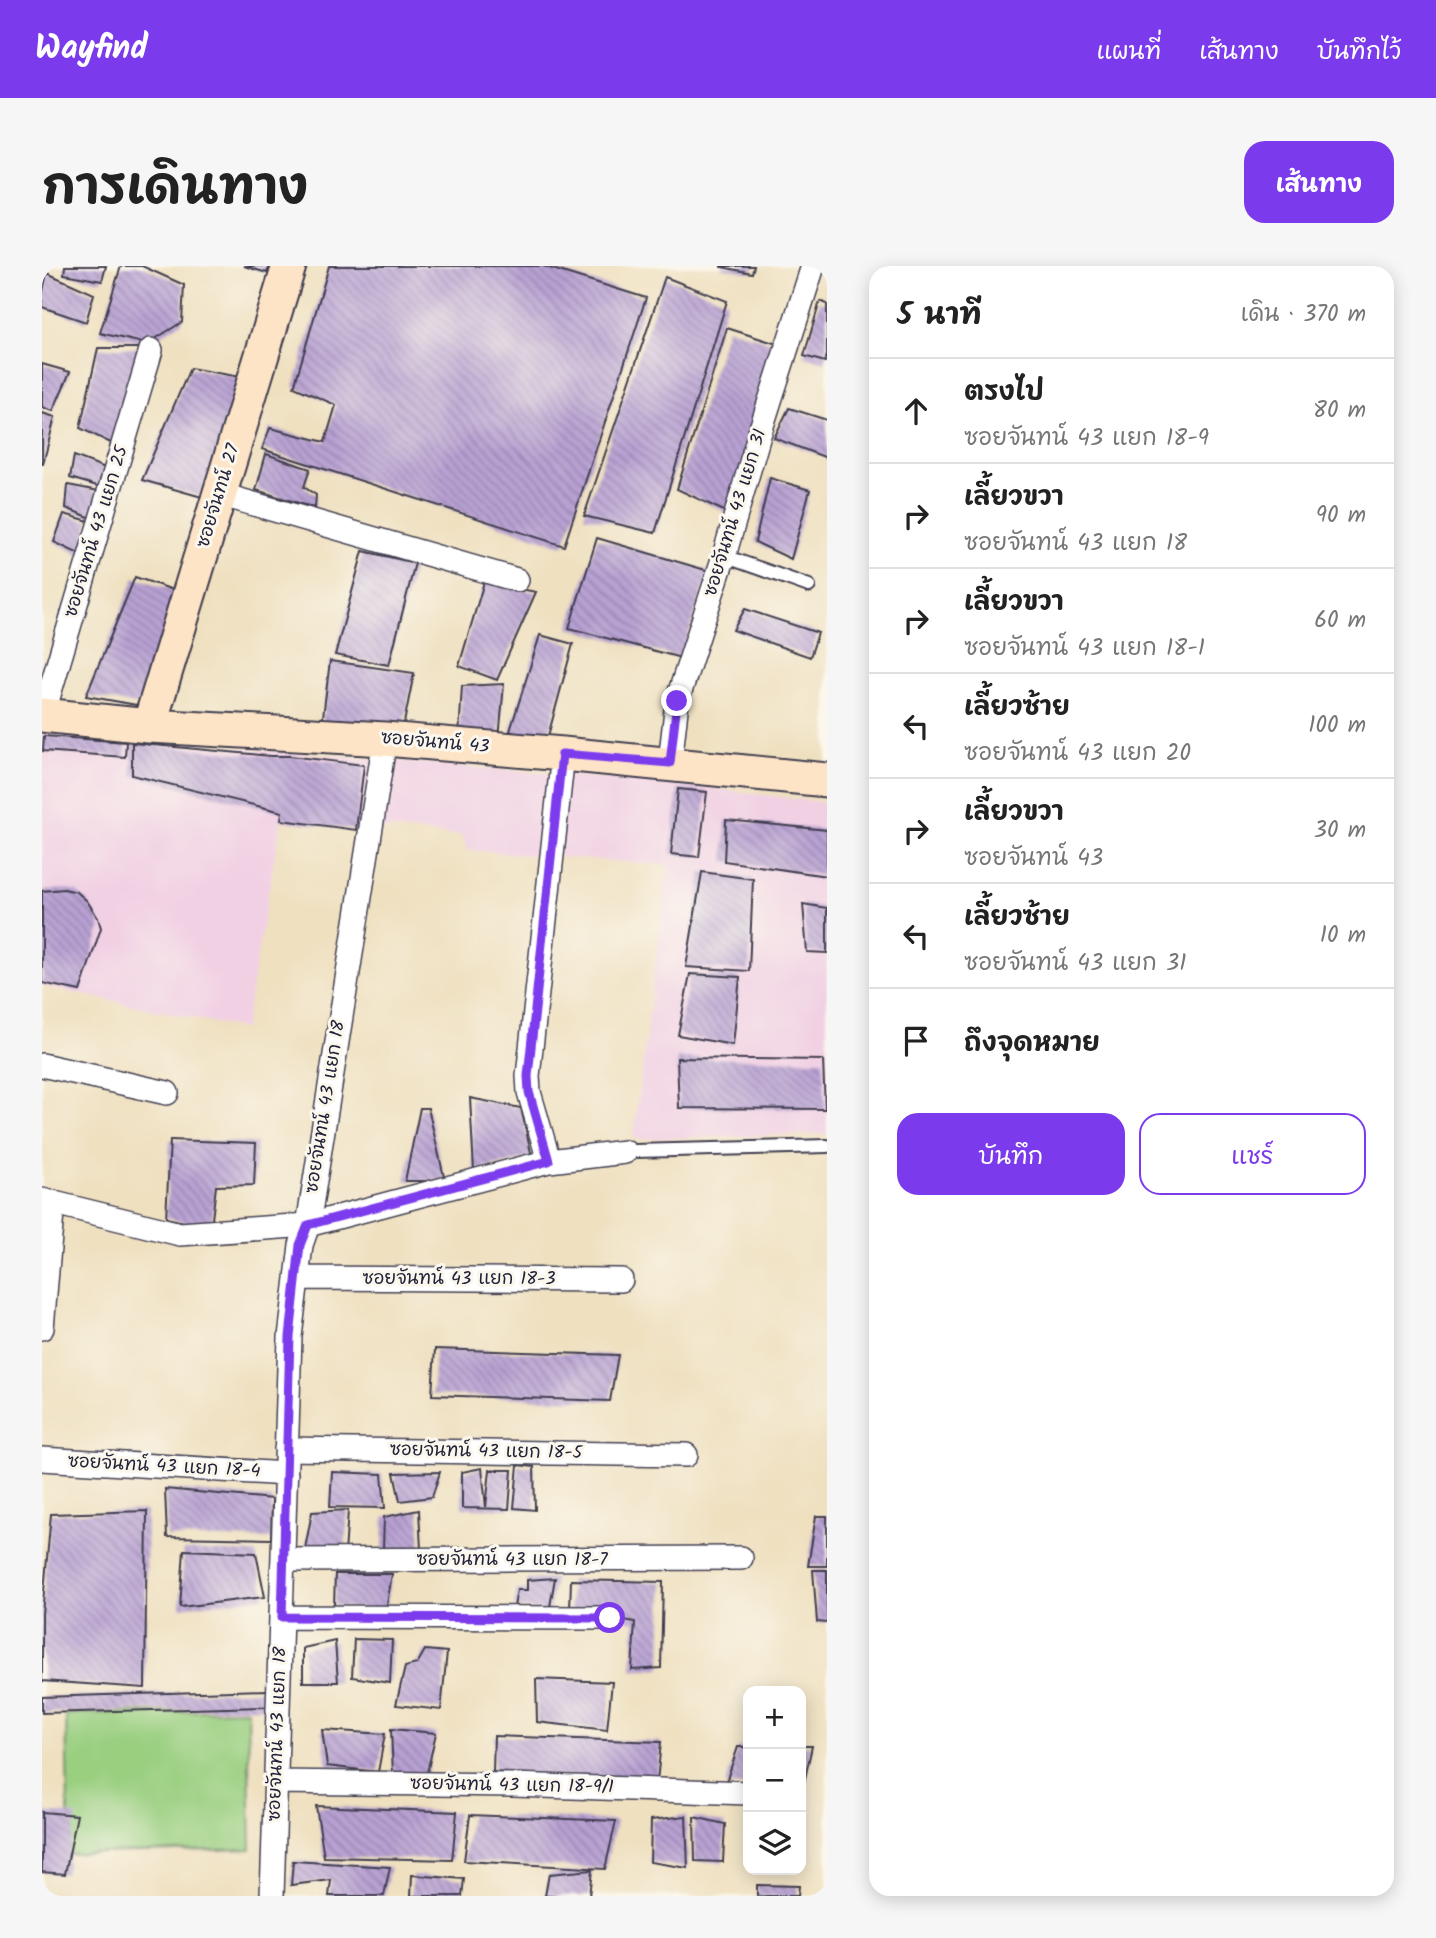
<!DOCTYPE html>
<html lang="th">
<head>
<meta charset="utf-8">
<style>
  body { margin:0; font-family:Kalam,"Playpen Sans Thai",sans-serif; background:#f6f6f6; color:#222 }
  .controls { position:absolute; right:21px; bottom:21px; display:grid; overflow:hidden; border-radius:14px; box-shadow:0 4px 18px #0003 }
  .controls button { width:63px; height:63px; display:grid; place-items:center; padding:0; border:0; border-bottom:2px solid #e0e0e0; background:#fff; color:#222; font:35px sans-serif }
  .stop { position:absolute; width:21px; height:21px; margin:-16px; border:5px solid #7c3aed; border-radius:50%; background:#fff }
  .stop.end { background:#7c3aed; border-color:#fff; box-shadow:0 2px 7px #0008 }
  .list { margin:0; padding:0; list-style:none }
  h2 { display:flex; justify-content:space-between; align-items:center; height:91px; margin:0; padding:0 28px; font-size:30px }
  h2 small { font-size:23px; font-weight:400; color:#767676 }
  .list li { display:grid; grid-template-columns:46px 1fr auto; gap:21px; align-items:center; box-sizing:border-box; height:105px; padding:0 28px; border-top:2px solid #e0e0e0 }
  .list b { display:block; font-size:26px; white-space:nowrap }
  .list p { margin:0; font-size:23px; white-space:nowrap; color:#767676 }
  .list em { font-size:23px; font-style:normal; color:#767676 }
  .actions { display:flex; gap:14px; padding:21px 28px }
  .actions a { flex:1; padding:16px 0; border:2px solid #7c3aed; border-radius:21px; text-align:center; font-size:24px; color:#7c3aed }
  .actions .main { background:#7c3aed; color:#fff }
  .icon { flex:none; width:38px; height:38px; fill:none; stroke:currentColor; stroke-width:2; stroke-linecap:round; stroke-linejoin:round }
  .map { position:relative; flex:none; width:785px; height:1630px; overflow:hidden; border-radius:21px }
  header { display:flex; align-items:center; gap:42px; box-sizing:border-box; height:98px; padding:0 35px; background:#7c3aed; color:#fff }
  header strong { font-size:33px }
  nav { display:flex; gap:38px; margin-inline-start:auto; font-size:24px }
  .intro { display:flex; align-items:center; justify-content:space-between; box-sizing:border-box; height:168px; padding:0 42px }
  h1 { margin:0; font-size:49px }
  .button { padding:18px 32px; border-radius:21px; background:#7c3aed; color:#fff; font-size:24px; font-weight:700 }
  main { display:flex; gap:42px; padding:0 42px }
  aside { flex:1; background:#fff; border-radius:21px; box-shadow:0 4px 18px #0003 }
  .map>svg:first-child { display:block }
</style>
</head>
<body>
<header>
<strong>Wayfind</strong>
<nav><a>แผนที่</a><a>เส้นทาง</a><a>บันทึกไว้</a></nav>
</header>
<div class="intro"><h1>การเดินทาง</h1><a class="button">เส้นทาง</a></div>
<main>
<div class="map">
<svg width="785" height="1630" viewBox="0 0 785 1630">
  <defs>
    <pattern id="building-back-hatch" width="6" height="6" patternUnits="userSpaceOnUse" patternTransform="scale(1.75)"><rect width="6" height="6" fill="#b8a1d3"/><path d="M-1 5l2 2M0 0l6 6M5-1l2 2" fill="none" stroke="#9583ac"/></pattern>
  </defs>
  <rect width="100%" height="100%" fill="#fbf7ec"/>
  <filter id="ink" filterUnits="userSpaceOnUse"><feTurbulence type="fractalNoise" baseFrequency=".0143" numOctaves="2"/><feDisplacementMap in="SourceGraphic" scale="14" xChannelSelector="R" yChannelSelector="G"/><feConvolveMatrix kernelMatrix="1 2 1 2 8 2 1 2 1" color-interpolation-filters="sRGB"/></filter>
  <filter id="wash" filterUnits="userSpaceOnUse"><feTurbulence type="fractalNoise" baseFrequency=".00686" numOctaves="4" result="noise"/><feDisplacementMap in="SourceGraphic" scale="28" xChannelSelector="R" yChannelSelector="G"/><feGaussianBlur stdDeviation="1.57" result="paint"/><feColorMatrix in="noise" values="0 0 0 0 0 0 0 0 0 0 0 0 0 0 0 0 0 1.4 0 .05"/><feComposite in="paint" operator="in"/></filter>
  <g filter="url(#wash)">
    <rect width="100%" height="100%" fill="#efe0c0"/>
    <path fill="#f1d0e4" d="M0 466 635 518 785 537V868L591 873 626 599 425 584 421 570 349 563 314 564 239 554 202 763 0 720Z"/>
    <path fill="#9acf80" stroke="#5e785e" stroke-width="2" d="M206 1444 209 1583 27 1588 24 1448Z"/>
    <g id="blocks">
      <path fill="url(#building-back-hatch)" d="M23 0H64L60 15 22 8Z
        M79 0H100L142 19 140 56 105 78 58 67Z
        M202 0H228L225 7Z
        M287 0H501L604 32 522 280 220 183 228 162 283 176 294 139 252 121Z
        M679 0H712L710 7 679 1Z
        M5 7 52 28 44 56 0 41V29Z
        M623 11 685 35 613 267 542 250Z
        M778 35 785 38V89L783 96 762 90Z
        M685 62 735 78 686 247 635 223Z
        M56 82H101L73 179 38 162Z
        M0 98 28 106 11 145 0 141Z
        M148 102 204 112 167 233 100 214Z
        M747 142 785 154V192L732 172Z
        M0 147 13 151 1 198H0Z
        M224 188 268 203 262 221 274 229 273 242 214 224Z
        M32 190 66 203 59 221 28 212Z
        M728 212 768 224 749 293 713 276Z
        M26 219 57 225 49 252 24 242Z
        M22 248 47 255 41 290 12 276Z
        M555 272 667 305 639 392 527 362Z
        M321 285 373 297 347 399 293 389Z
        M93 311 140 327 106 441 44 430Z
        M442 316 494 326 455 414 417 400Z
        M703 343 776 367 768 391 691 364Z
        M498 369 531 378 503 481 468 465Z
        M288 395 372 407 362 457 280 459Z
        M462 418 457 473 417 470 420 420Z
        M2 470 84 476 83 491 1 485Z
        M90 477 229 490H248L322 499 314 564 239 554 240 546 90 509Z
        M636 523 665 526 657 591 629 588Z
        M684 554 785 564V610L682 595Z
        M660 606 711 613 707 705 644 701Z
        M22 623 35 626 45 635 56 652 59 662 38 725 0 717V625Z
        M761 638 785 642V687L765 686Z
        M648 708 698 711 691 779 636 769Z
        M635 792 781 794 783 843 637 842Z
        M428 832 479 842 490 891 432 905Z
        M378 842H386L403 915H363Z
        M128 874 214 877 212 919 174 920 169 962 124 952Z
        M393 1083 576 1089 568 1135 390 1129Z
        M476 1199 492 1201 493 1244 472 1242Z
        M440 1202 444 1241 448 1204H470L467 1243 420 1242V1206Z
        M290 1206 340 1208 343 1242 288 1241Z
        M398 1206 390 1231 358 1235 352 1207Z
        M123 1223 230 1233 229 1273 125 1271Z
        M306 1244 303 1288 263 1283 270 1246Z
        M377 1244 379 1284H341L342 1251Z
        M105 1245 103 1422 0 1415V1348L9 1248Z
        M774 1250H785V1300H766Z
        M142 1284 214 1287 223 1331 138 1341Z
        M771 1304H785V1357L775 1356Z
        M293 1308H350L344 1345 292 1340Z
        M513 1312 507 1346 472 1341 475 1324H485V1314Z
        M529 1314 621 1316 619 1402 590 1404 593 1356 528 1344Z
        M312 1373 350 1374 348 1417 310 1411Z
        M293 1375 296 1416H261V1382Z
        M383 1384 405 1386 399 1444 354 1439 363 1401 375 1398Z
        M494 1413 570 1416 565 1464 495 1456Z
        M225 1424V1441L0 1447V1431Z
        M349 1463 394 1467 385 1507 351 1508Z
        M280 1464 343 1468 336 1506 285 1500Z
        M452 1470 619 1476 615 1516 451 1506Z
        M759 1480H770L761 1522H759Z
        M696 1481H706V1520L683 1519Z
        M274 1540 415 1546 410 1594 282 1591Z
        M0 1546 35 1549 23 1608 0 1606Z
        M428 1549 574 1555 563 1603 422 1595Z
        M644 1550 646 1602 608 1596 609 1554Z
        M652 1551 683 1558 681 1596 653 1595Z
        M251 1595 348 1601 342 1630H287L289 1614 249 1619Z
        M550 1604 547 1630H503L507 1608Z
        M370 1609 422 1613 420 1630H369Z
        M715 1619 757 1620 756 1630H715Z"/>
    </g>
  </g>
  <g filter="url(#ink)">
    <use href="#blocks" fill-opacity="0" stroke="#413e4f" stroke-width="2"/>
    <g fill="none" stroke-linecap="round" stroke-linejoin="round">
      <defs>
        <path id="lane" d="M682 290 767 320
          M593 885 785 880"/>
        <path id="street" d="M177 228 475 314
          M1 449 109 84
          M628 497 635 435 682 290 717 169 771 0
          M0 799 125 827
          M507 895 487 826 486 810 521 488
          M0 934 138 968 266 959 507 895 583 886
          M255 1012 579 1014
          M0 1062 11 936
          M244 1183 644 1189
          M0 1193 244 1208
          M242 1294 699 1292
          M240 1351 568 1352
          M234 1516 471 1519 706 1527
          M230 1630 248 1071 259 979 266 959 343 473"/>
        <path id="secondary" d="M0 449 107 460 343 473 521 488 785 514
          M107 460 247 0"/>
      </defs>
      <use href="#lane" stroke="#413e4f" stroke-width="16"/>
      <use href="#street" stroke="#413e4f" stroke-width="26"/>
      <use href="#secondary" stroke="#413e4f" stroke-width="37"/>
      <use href="#lane" stroke="#fff" stroke-width="12"/>
      <use href="#street" stroke="#fff" stroke-width="23"/>
      <use href="#secondary" stroke="#fee4c6" stroke-width="33"/>
    </g>
  </g>
  <g fill="none" stroke-linecap="round" stroke-linejoin="round" filter="url(#ink)">
    <path stroke="#7c3aed" stroke-width="9" d="M568 1352 240 1351 248 1071 258 979 266 959 507 895 487 826 486 810 520 488 628 497 635 435"/>
  </g>
  <g text-anchor="middle" dominant-baseline="central" stroke-width="6" stroke-linejoin="round" paint-order="stroke">
    <g font-size="18" fill="#22223b" stroke="#fbf7ec">
      <text transform="translate(177 230) rotate(-73)">ซอยจันทน์ 27</text>
      <text transform="translate(694 247) rotate(-73)">ซอยจันทน์ 43 แยก 31</text>
      <text transform="translate(55 266) rotate(-73)">ซอยจันทน์ 43 แยก 25</text>
      <text transform="translate(393 477) rotate(5)">ซอยจันทน์ 43</text>
      <text transform="translate(284 841) rotate(-81)">ซอยจันทน์ 43 แยก 18</text>
      <text x="417" y="1013">ซอยจันทน์ 43 แยก 18-3</text>
      <text transform="translate(444 1186) rotate(1)">ซอยจันทน์ 43 แยก 18-5</text>
      <text transform="translate(122 1201) rotate(3)">ซอยจันทน์ 43 แยก 18-4</text>
      <text x="470" y="1294">ซอยจันทน์ 43 แยก 18-7</text>
      <text transform="translate(236 1468) rotate(-88)">ซอยจันทน์ 43 แยก 18</text>
      <text transform="translate(470 1520) rotate(1)">ซอยจันทน์ 43 แยก 18-9/1</text>
    </g>
  </g>
</svg>
<div class="controls">
<button>+</button>
<button>−</button>
<button><svg class="icon" aria-label="layers" viewBox="0 0 24 24"><path d="M12 4l9 5-9 5-9-5zM3 14l9 5 9-5"/></svg></button>
</div>
<div class="stop" style="left:568px;top:1352px"></div>
<div class="stop end" style="left:635px;top:435px"></div>
</div>
<aside>
<h2>5 นาที<small>เดิน · 370 m</small></h2>
<ul class="list">
<li><svg class="icon" aria-label="ahead" viewBox="0 0 24 24"><path d="M12 20V5M6 11l6-6 6 6"/></svg><div><b>ตรงไป</b><p>ซอยจันทน์ 43 แยก 18-9</p></div><em>80 m</em></li>
<li><svg class="icon" aria-label="right" viewBox="0 0 24 24"><path d="M7 20v-9h11M14 6l5 5-5 5"/></svg><div><b>เลี้ยวขวา</b><p>ซอยจันทน์ 43 แยก 18</p></div><em>90 m</em></li>
<li><svg class="icon" aria-label="right" viewBox="0 0 24 24"><path d="M7 20v-9h11M14 6l5 5-5 5"/></svg><div><b>เลี้ยวขวา</b><p>ซอยจันทน์ 43 แยก 18-1</p></div><em>60 m</em></li>
<li><svg class="icon" aria-label="left" viewBox="0 0 24 24"><path d="M17 20v-9H6M10 6l-5 5 5 5"/></svg><div><b>เลี้ยวซ้าย</b><p>ซอยจันทน์ 43 แยก 20</p></div><em>100 m</em></li>
<li><svg class="icon" aria-label="right" viewBox="0 0 24 24"><path d="M7 20v-9h11M14 6l5 5-5 5"/></svg><div><b>เลี้ยวขวา</b><p>ซอยจันทน์ 43</p></div><em>30 m</em></li>
<li><svg class="icon" aria-label="left" viewBox="0 0 24 24"><path d="M17 20v-9H6M10 6l-5 5 5 5"/></svg><div><b>เลี้ยวซ้าย</b><p>ซอยจันทน์ 43 แยก 31</p></div><em>10 m</em></li>
<li><svg class="icon" aria-label="arrive" viewBox="0 0 24 24"><path d="M6 21V4h12l-3 4 3 4H6"/></svg><div><b>ถึงจุดหมาย</b></div></li>
</ul>
<div class="actions"><a class="main">บันทึก</a><a>แชร์</a></div>
</aside>
</main>
</body>
</html>
